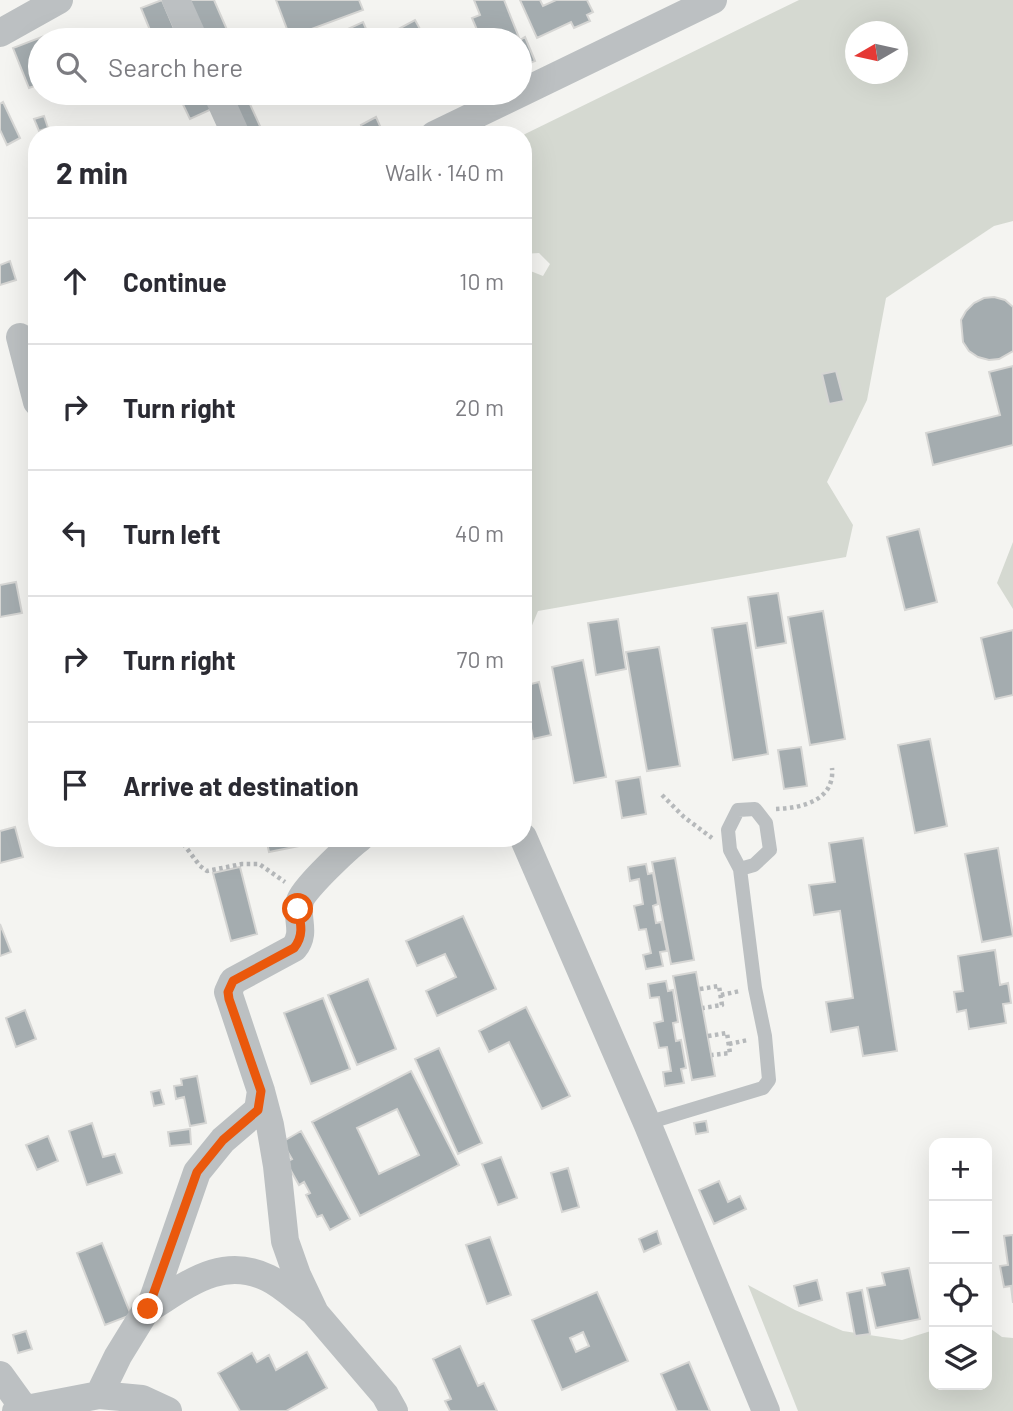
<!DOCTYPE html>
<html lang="en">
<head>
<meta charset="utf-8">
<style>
  body { margin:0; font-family:Barlow,sans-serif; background:#f2f2f3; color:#2b2b33 }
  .controls { position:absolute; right:21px; bottom:21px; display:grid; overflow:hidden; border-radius:14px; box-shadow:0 7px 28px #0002 }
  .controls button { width:63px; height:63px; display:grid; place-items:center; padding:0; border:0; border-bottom:2px solid #e1e1e2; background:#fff; color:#2b2b33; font:35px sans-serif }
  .compass { position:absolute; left:845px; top:21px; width:63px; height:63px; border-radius:50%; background:#fff; box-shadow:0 7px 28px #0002; rotate:261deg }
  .stop { position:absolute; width:21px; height:21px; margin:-16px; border:5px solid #ea580c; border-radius:50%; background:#fff }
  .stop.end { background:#ea580c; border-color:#fff; box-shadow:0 2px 7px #0008 }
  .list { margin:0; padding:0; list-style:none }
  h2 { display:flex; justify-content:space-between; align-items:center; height:91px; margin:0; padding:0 28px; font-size:30px }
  h2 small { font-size:23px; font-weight:400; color:#7c7c81 }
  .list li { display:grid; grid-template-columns:46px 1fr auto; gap:21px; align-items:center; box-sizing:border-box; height:126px; padding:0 28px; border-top:2px solid #e1e1e2 }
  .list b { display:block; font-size:26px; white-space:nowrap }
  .list em { font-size:23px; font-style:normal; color:#7c7c81 }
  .icon { flex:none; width:38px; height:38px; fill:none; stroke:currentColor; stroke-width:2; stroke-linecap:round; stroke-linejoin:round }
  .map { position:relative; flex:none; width:1013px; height:1411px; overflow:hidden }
  .search { position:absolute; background:#fff; box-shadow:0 7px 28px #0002; left:28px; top:28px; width:504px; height:77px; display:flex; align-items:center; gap:18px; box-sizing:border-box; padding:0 24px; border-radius:38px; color:#7c7c81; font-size:26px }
  .panel { position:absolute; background:#fff; box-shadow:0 7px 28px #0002; left:28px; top:126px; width:504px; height:721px; border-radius:28px }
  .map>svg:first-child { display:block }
</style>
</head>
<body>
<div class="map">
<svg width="1013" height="1411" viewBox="0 0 1013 1411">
  <rect width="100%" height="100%" fill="#f4f4f1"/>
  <path fill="#d5d9d1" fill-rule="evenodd" d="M799 0H1013V221L994 226 886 298 867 400 827 482 853 525 846 557 538 611 523 647V268L543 276 550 264 539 253 523 254V135ZM856 32H898V74H856Z
    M1013 542V609L997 583Z
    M748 1285 795 1310 843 1331 902 1340 934 1330V1385H987V1326L1002 1337 1013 1338V1411H798Z"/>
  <path fill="#a4acaf" stroke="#d6d6d4" stroke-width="2" fill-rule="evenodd" d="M162 0 179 40H154L141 8Z
    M182 0H214L228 32 209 40H200Z
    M276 0H359L363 10 290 37Z
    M474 0H504L520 40 525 37 535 61 520 67V40H491L488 33 480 37 472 18 480 15Z
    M520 0H540L543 6 556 0H587L593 12 587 15 590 21 574 28 571 22 537 38Z
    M415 20 426 40H378Z
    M363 22 371 40H324Z
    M52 33 54 40H40V84L29 88 13 48Z
    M181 93H206L214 108 190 119 178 94Z
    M221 93H245L264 135H240Z
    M3 102 20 138 7 145 0 130V104Z
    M44 116 48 128 39 131 34 119Z
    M376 117 384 135H366L361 125Z
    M10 261 16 280 0 285V265Z
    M994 297 1005 300 1013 307V351L999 359 989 360 978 357 969 351 963 342 961 320 966 311 974 303 984 298Z
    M1013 366V445L933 465 926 433 1000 415 989 372Z
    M836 371 844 401 829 404 822 374Z
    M919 529 937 602 905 610 887 537Z
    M16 582 22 613 0 617V585Z
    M778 593 786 643 756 648 748 597Z
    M823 611 845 739 810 745 788 617Z
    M618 619 626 669 596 675 588 623Z
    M747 623 768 754 733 760 712 628Z
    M1013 630V695L995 699 981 638Z
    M659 647 680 766 647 771 626 652Z
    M583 660 606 777 574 783 552 667Z
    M539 682 551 735 533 739 523 686Z
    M930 739 947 826 915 833 898 745Z
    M801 747 807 786 784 789 778 750Z
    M640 777 646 814 622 818 616 781Z
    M15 827 23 857 0 863V831Z
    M266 838H318L319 842 269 852Z
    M863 838 897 1051 863 1056 858 1027 831 1032 826 1002 853 998 840 911 814 915 809 885 835 882 829 843Z
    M998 848 1013 936 982 942 965 854Z
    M675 858 694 960 671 964 652 862Z
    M646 864 648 874 653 873 658 904 653 906 656 923 661 922 667 951 660 952 663 966 646 969 643 955 651 953 646 929 639 930 634 906 643 904 639 879 630 881 628 867Z
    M240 867 257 934 231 941 213 873Z
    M463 916 496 989 437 1016 426 991 456 977 445 954 417 966 406 941Z
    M0 924 11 952 0 956Z
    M995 950 1000 985 1008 983 1011 1003 1003 1004 1006 1023 969 1029 966 1010 957 1012 954 992 963 991 958 956Z
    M696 972 715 1076 692 1080 673 976Z
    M368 979 396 1049 357 1065 328 995Z
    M666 981 668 991 673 990 678 1022 673 1023 676 1041 681 1040 686 1068 681 1069 684 1083 665 1086 663 1072 671 1071 667 1047 659 1048 654 1023 663 1021 659 997 650 998 648 984Z
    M323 998 350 1069 311 1084 284 1013Z
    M526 1007 570 1096 542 1109 509 1042 489 1052 479 1031Z
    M25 1010 36 1039 16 1047 6 1018Z
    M439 1048 482 1143 458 1154 415 1059Z
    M411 1071 459 1165 360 1216 312 1122ZM397 1109 419 1155 379 1174 357 1128Z
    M197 1076 206 1123 190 1126 184 1097 176 1099 174 1086 182 1085 181 1079Z
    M160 1090 164 1104 154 1106 151 1092Z
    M706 1121 708 1132 696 1134 694 1123Z
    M92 1123 103 1157 115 1154 122 1173 87 1185 69 1131Z
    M190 1129 191 1144 170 1146 168 1132Z
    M301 1131 350 1219 330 1230 322 1215 317 1217 306 1195 310 1193 304 1182 299 1185 286 1162 292 1159 282 1142Z
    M48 1136 58 1161 37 1170 26 1145Z
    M501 1157 517 1198 498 1205 482 1164Z
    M568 1168 579 1207 562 1212 551 1173Z
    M719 1181 728 1202 740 1196 746 1209 714 1224 699 1190Z
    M657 1231 661 1244 644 1252 639 1239Z
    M1013 1235V1303L1011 1286 1004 1287 1000 1266 1008 1265 1004 1236Z
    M490 1237 511 1295 487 1304 466 1245Z
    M102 1243 131 1315 105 1325 77 1253Z
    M909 1268 920 1319 876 1328 867 1288 885 1285 882 1273Z
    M817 1280 822 1300 799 1306 794 1286Z
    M862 1290 870 1334 855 1336 847 1293Z
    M597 1292 628 1361 562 1390 532 1320ZM583 1332 589 1346 576 1352 570 1338Z
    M26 1331 32 1349 18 1353 13 1335Z
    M460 1346 478 1386 484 1383 497 1411H450L445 1401 451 1399 433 1359Z
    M307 1352 327 1388 286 1411H240L218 1373 252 1353 257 1362 269 1355 276 1370Z
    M689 1362 710 1411H677L661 1374Z"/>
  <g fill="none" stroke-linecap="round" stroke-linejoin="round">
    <path stroke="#b6b9bb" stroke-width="4.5" stroke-dasharray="3.5 3.5" stroke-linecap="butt" d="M662 795 684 817 712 838
      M776 809C803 808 835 800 832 768
      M179 838 200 866 207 871 242 864H259L285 882
      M700 989 719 986 722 1005 703 1008
      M721 995 740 991
      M708 1036 727 1033 730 1053 712 1055
      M729 1044 748 1040"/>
    <path stroke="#bcc0c2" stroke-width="14" d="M647 1123 763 1088 769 1080 765 1036 755 988 740 869 730 850 728 830 738 810 755 809 766 823 770 850 754 865 740 869"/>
    <path stroke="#bcc0c2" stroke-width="28" d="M176 0 194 40
      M0 33 59 0
      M217 93 236 135
      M434 135 713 0
      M20 337 37 402
      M523 837 647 1123 766 1411
      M360 838C348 847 303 889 300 901 295 918 307 932 294 948L233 981 228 992 261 1091 270 1125 277 1166 285 1241 297 1275 315 1313 385 1395 394 1411
      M148 1309C186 1286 221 1255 268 1278 283 1285 298 1300 312 1310
      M0 1375 26 1411
      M99 1395 118 1356 153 1299 197 1172 223 1140 258 1110 261 1091
      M16 1411 99 1395 142 1399 168 1411"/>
  </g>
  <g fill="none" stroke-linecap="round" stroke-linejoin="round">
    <path stroke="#ea580c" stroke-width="9" d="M148 1309 197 1172 223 1140 258 1110 261 1091 229 999 228 992 233 981 294 948C304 936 301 924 298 909"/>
  </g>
</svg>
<div class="controls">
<button>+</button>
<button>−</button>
<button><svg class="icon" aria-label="locate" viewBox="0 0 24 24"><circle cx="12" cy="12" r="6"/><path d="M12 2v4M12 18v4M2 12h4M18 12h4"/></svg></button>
<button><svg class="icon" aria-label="layers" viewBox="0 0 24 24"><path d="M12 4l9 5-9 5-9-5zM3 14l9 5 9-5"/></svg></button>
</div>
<svg class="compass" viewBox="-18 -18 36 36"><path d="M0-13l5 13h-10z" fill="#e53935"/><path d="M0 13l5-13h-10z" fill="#7c7c81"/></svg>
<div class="stop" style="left:298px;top:909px"></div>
<div class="stop end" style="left:148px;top:1309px"></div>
<div class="search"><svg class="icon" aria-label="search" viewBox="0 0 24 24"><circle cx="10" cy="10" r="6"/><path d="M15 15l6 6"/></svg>Search here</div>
<section class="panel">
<h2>2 min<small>Walk · 140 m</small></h2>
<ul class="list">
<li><svg class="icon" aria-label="ahead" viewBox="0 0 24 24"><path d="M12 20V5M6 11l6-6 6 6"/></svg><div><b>Continue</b></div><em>10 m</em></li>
<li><svg class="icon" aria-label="right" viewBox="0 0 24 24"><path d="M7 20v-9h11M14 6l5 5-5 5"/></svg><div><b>Turn right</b></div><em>20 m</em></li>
<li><svg class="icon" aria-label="left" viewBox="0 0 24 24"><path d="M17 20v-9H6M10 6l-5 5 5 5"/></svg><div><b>Turn left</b></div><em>40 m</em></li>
<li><svg class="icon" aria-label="right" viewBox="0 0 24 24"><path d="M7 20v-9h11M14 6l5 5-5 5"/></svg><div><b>Turn right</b></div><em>70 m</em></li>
<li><svg class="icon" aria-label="arrive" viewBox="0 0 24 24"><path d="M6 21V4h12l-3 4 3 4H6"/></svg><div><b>Arrive at destination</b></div></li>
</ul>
</section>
</div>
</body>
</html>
